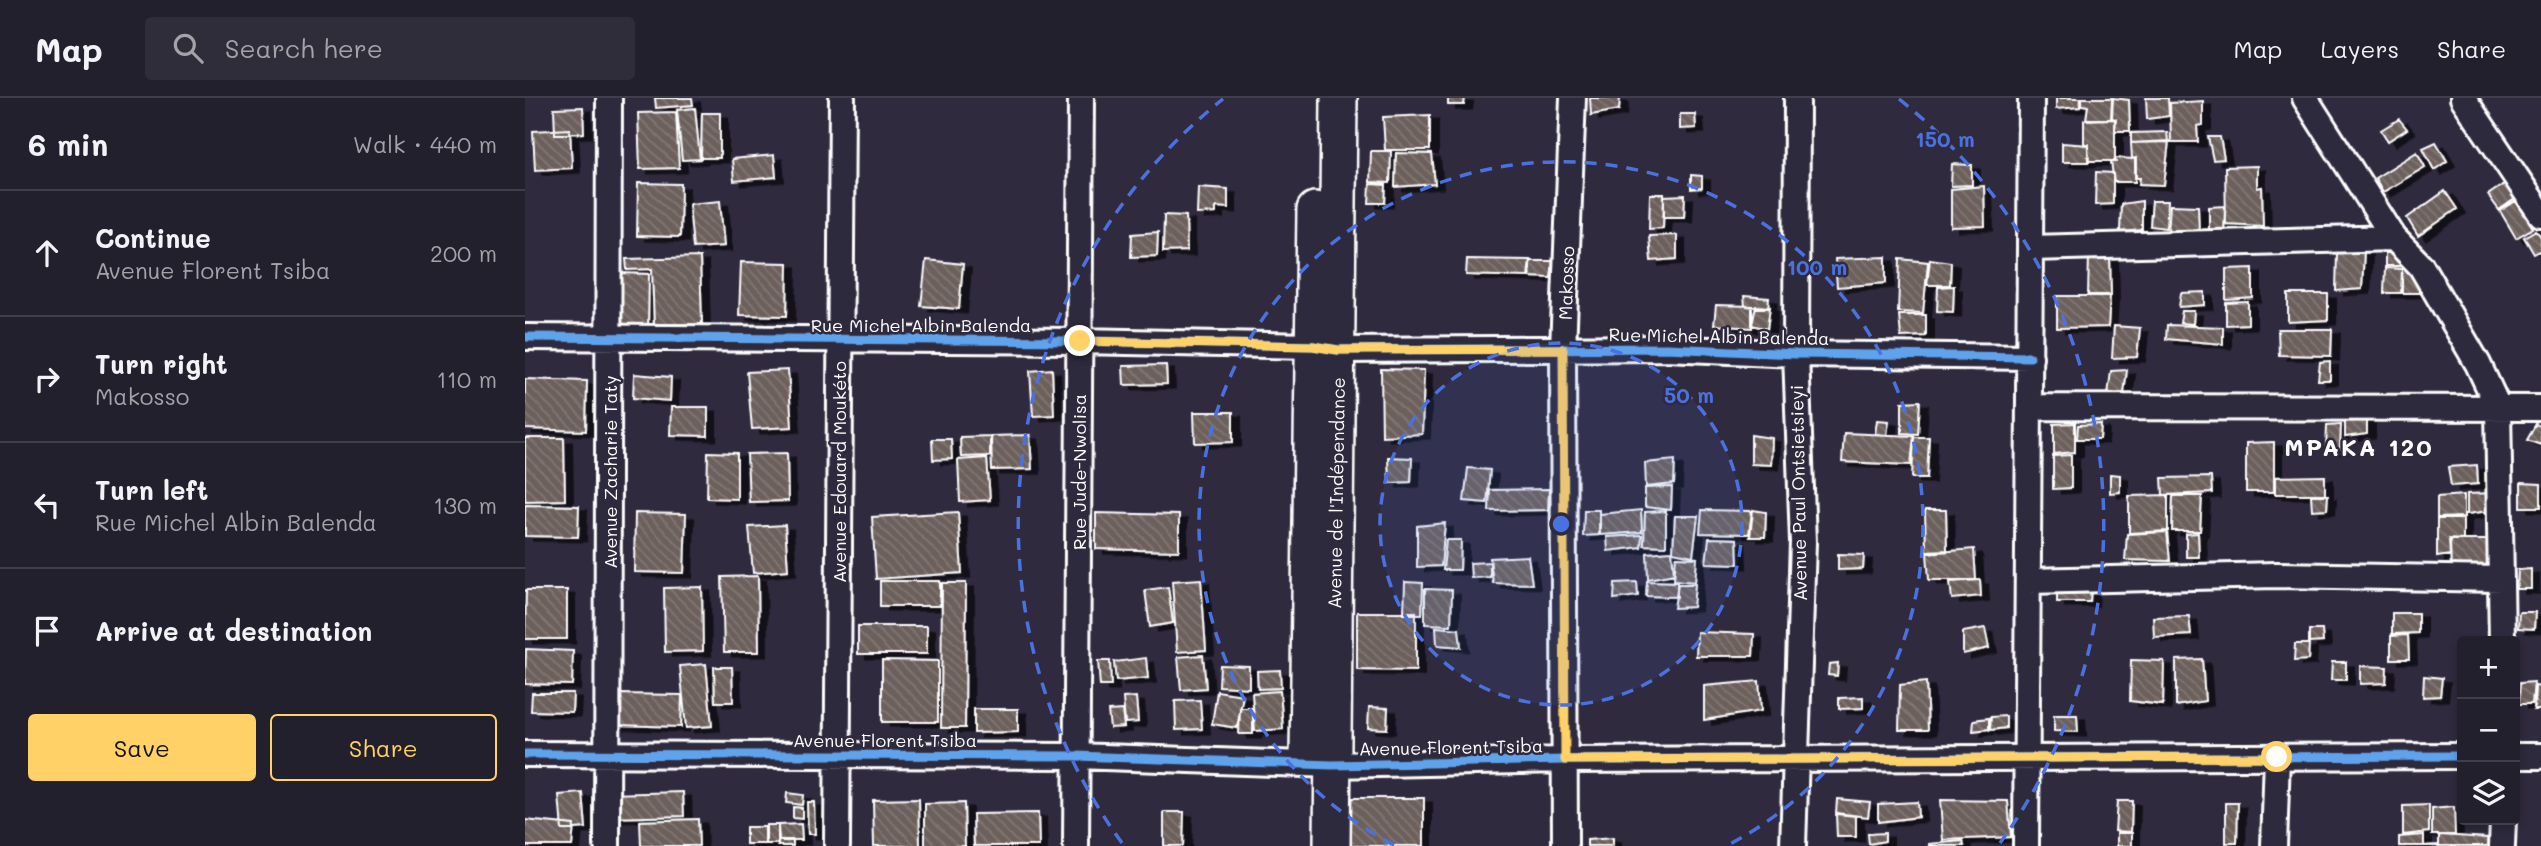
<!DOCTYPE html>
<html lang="en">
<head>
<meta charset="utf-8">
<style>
  body { margin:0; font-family:Mali,sans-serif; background:#2f2d3a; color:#f1f3f6 }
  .controls { position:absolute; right:21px; bottom:21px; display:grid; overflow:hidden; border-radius:7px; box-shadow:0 4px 10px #0003 }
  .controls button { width:63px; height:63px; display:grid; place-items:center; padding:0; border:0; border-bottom:2px solid #403e4a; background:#23202e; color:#f1f3f6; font:35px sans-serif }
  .stop { position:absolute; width:21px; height:21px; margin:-16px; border:5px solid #ffd166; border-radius:50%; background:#fff }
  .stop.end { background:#ffd166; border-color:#fff; box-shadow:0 2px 7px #0008 }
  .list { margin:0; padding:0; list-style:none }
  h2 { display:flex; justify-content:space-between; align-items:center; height:91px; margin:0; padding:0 28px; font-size:30px }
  h2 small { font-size:23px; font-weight:400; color:#a3a3aa }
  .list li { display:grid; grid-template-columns:46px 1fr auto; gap:21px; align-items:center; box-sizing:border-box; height:126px; padding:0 28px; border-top:2px solid #403e4a }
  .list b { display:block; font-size:26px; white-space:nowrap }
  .list p { margin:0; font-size:23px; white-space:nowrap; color:#a3a3aa }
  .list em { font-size:23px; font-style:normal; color:#a3a3aa }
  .actions { display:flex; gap:14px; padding:21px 28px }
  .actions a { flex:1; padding:16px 0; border:2px solid #ffd166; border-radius:7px; text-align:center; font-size:24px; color:#ffd166 }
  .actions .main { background:#ffd166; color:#111 }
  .icon { flex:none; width:38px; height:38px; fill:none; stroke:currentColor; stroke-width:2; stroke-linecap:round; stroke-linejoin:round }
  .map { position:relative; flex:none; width:2016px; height:748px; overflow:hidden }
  header { display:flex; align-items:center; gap:42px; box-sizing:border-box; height:98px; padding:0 35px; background:#23202e; border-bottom:2px solid #403e4a }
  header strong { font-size:33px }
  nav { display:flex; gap:38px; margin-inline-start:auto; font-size:24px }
  .search { width:490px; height:63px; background:#2f2d3a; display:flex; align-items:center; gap:18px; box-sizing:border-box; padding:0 24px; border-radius:7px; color:#a3a3aa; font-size:26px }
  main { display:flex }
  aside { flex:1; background:#23202e }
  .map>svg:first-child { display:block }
</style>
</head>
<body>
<header>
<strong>Map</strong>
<div class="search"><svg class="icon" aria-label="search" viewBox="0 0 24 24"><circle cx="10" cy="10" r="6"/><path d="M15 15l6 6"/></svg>Search here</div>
<nav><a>Map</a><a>Layers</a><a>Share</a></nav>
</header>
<main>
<aside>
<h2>6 min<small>Walk · 440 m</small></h2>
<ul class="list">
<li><svg class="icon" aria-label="ahead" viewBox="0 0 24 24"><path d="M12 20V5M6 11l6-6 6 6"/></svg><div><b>Continue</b><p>Avenue Florent Tsiba</p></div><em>200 m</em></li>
<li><svg class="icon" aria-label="right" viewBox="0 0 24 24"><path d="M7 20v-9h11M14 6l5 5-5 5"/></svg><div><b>Turn right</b><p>Makosso</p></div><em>110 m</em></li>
<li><svg class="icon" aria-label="left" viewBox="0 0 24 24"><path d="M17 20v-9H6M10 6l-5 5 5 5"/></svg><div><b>Turn left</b><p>Rue Michel Albin Balenda</p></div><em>130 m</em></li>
<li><svg class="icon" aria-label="arrive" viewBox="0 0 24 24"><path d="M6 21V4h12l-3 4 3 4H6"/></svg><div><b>Arrive at destination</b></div></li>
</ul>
<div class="actions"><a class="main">Save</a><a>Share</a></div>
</aside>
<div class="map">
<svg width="2016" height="748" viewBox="0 0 2016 748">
  <defs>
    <pattern id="building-back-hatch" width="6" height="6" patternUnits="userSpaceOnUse" patternTransform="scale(1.75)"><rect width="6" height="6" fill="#6c605b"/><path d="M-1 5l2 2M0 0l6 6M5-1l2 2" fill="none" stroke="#827874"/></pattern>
    <filter id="shadow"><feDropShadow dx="8" dy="4.5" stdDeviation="0" flood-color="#0009"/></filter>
  </defs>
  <rect width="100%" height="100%" fill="#2f2a3d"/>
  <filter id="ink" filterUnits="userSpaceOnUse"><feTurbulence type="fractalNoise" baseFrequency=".0143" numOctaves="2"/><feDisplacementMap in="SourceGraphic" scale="14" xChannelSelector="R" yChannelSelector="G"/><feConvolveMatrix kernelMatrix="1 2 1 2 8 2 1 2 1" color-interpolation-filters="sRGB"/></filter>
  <g filter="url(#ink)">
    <path fill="url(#building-back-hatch)" stroke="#fff" stroke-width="2" filter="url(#shadow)" d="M130 0H167L168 7 131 10Z
      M923 0H940L939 7H923Z
      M1065 0H1095L1094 12 1066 17Z
      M1531 0H1556L1555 9 1531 11Z
      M1557 0H1587L1586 21H1561L1563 8 1557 7Z
      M1588 0 1604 2 1605 33H1590L1591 21 1587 20Z
      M1621 0H1643L1644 18 1622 21Z
      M1678 3V27L1672 28 1673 44H1646L1645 5Z
      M58 9 59 35 30 36 29 10Z
      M170 10 175 61 157 62 152 12Z
      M151 14 154 70 115 71 113 15Z
      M177 15H195V60H176Z
      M1155 16H1170L1171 30 1155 31Z
      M905 17V52H860L858 19Z
      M1590 21V63H1564L1563 46H1559V22Z
      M1874 21 1882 31 1863 43 1856 32Z
      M45 31 47 70 10 72 8 33Z
      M1642 34 1643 44 1606 45V35Z
      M1683 39H1695L1699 61 1688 62Z
      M1644 43 1639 87 1614 86 1615 80H1611V60L1607 61 1606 45Z
      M1911 44 1922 63 1909 72 1898 50Z
      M1537 45 1563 47V64H1537Z
      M846 53H866L865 85 845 84Z
      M1892 54 1900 69 1858 94 1850 80Z
      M871 55 907 56 910 86 870 89Z
      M249 57 251 79 209 83 207 61Z
      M1590 60 1610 61V84H1589L1586 64H1591Z
      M1427 66 1447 67V87L1426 88Z
      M1732 68V90L1737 89 1738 128 1701 126 1700 69Z
      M1571 74 1588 75V106L1570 107Z
      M1166 77 1177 78V90L1166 91Z
      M1985 82 1994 98 1974 112 1963 97Z
      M113 85 156 86 155 139 112 138Z
      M845 86 861 87 860 105H844Z
      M1459 88 1460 128 1426 129V91Z
      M673 89 703 91V110L691 109V115L672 116Z
      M1920 93 1932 111 1893 138 1882 120Z
      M1125 96H1139L1138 130 1124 131Z
      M1160 97 1159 119H1139V98Z
      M195 103 199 148 168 150 164 106Z
      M1617 103V132L1595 134 1596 106Z
      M1627 103H1643L1641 130 1625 128Z
      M1991 103 2008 130 1991 140 1975 113Z
      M1645 107 1673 108 1674 134 1643 135Z
      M1700 108 1699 136H1684V109Z
      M639 117 661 118 662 153 638 154Z
      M2011 132 2016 139V152L2009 156 1999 139Z
      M633 134 632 158 606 159 607 136Z
      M1152 137V161L1126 163 1124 138Z
      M1812 153H1839L1837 191 1811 193Z
      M1860 155H1878V168H1860Z
      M1564 157H1585L1586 197H1563Z
      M175 159 177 226 129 227 127 171 102 172 101 161Z
      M1361 159V185L1312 189 1310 161Z
      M942 161 1005 162 1003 179 941 177Z
      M1375 161 1403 164 1398 215 1373 214Z
      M1405 161 1426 164 1425 187H1402Z
      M401 162 438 166 434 211 396 208Z
      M1005 163H1028L1026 180 1005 179Z
      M216 164 263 165 262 218 214 217Z
      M1728 170V200L1701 202V171Z
      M1860 170 1877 171 1876 195H1859Z
      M1877 171H1894V195H1877Z
      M95 175 124 176 123 229H95Z
      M1429 188 1428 214 1412 213 1413 189Z
      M1680 194V207L1654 209 1656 195Z
      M1763 196H1803V222L1763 224Z
      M1219 198 1244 200 1243 210 1220 208Z
      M1532 198H1585L1583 229 1532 230Z
      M1723 204V226L1701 227V205Z
      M1191 207 1227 208V230L1189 227Z
      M1231 208 1245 209 1242 231 1227 227Z
      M1657 213H1669L1668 226 1655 225Z
      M1374 217H1401V238L1376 239Z
      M1642 227 1698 229V246L1641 241Z
      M1589 228 1615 230 1612 259 1587 260Z
      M1753 231H1807L1806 258 1754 257Z
      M1805 263V282H1793L1795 264Z
      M641 267 642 286 599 287 598 268Z
      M527 271 529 317 508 318 505 273Z
      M856 271 899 272 897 336 857 338Z
      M263 272 267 329 227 331 222 274Z
      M1602 272 1599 295 1583 297 1586 273Z
      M109 276 146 279 145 303 108 300Z
      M0 281 62 283 61 333 0 331Z
      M1395 303 1393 336 1377 335V304Z
      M146 309H183V338L145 337Z
      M669 314H708V344L670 345Z
      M1820 320H1842V336L1820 339Z
      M1352 322 1364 323 1362 337 1350 336Z
      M1550 325V354L1529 356V326Z
      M1576 326 1575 341H1552L1553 327Z
      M1816 326 1815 351 1801 352 1802 327Z
      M2011 326 2016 329V347L2002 342Z
      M1319 335 1389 338 1386 367 1317 364Z
      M505 337 507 371 467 372 466 338Z
      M1226 337 1247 340 1246 367 1226 366Z
      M465 338V358L436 359 435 339Z
      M1389 339H1404L1402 380H1387Z
      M0 340H39L40 402 0 403Z
      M407 341H426L427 361 408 362Z
      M1749 344V394H1721V345Z
      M183 354 212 355V401L182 400Z
      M262 355 263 403 224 404 222 356Z
      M1546 357V390L1528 391V358Z
      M863 359 887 360 886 384 864 385Z
      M462 360 465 402 435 404 433 362Z
      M1150 362 1149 386 1121 389 1120 365Z
      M1952 367 1953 386 1926 388 1923 369Z
      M943 370 965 372 962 405 939 403Z
      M1585 376 1595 377V394L1585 395Z
      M1800 378V396H1750V379Z
      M1686 379 1687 395 1638 397 1637 380Z
      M1996 385 2016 386V409H1996Z
      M1147 389 1146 412 1120 409V390Z
      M1024 391 1023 412 964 413 965 392Z
      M1970 395 1971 412 1942 416V396Z
      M1643 397V433L1604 435V398Z
      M1786 397H1803L1802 411 1787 412Z
      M1939 397V419L1912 420V399Z
      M1648 398H1677L1675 433H1647Z
      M0 407 54 408 53 439 0 438Z
      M1059 412H1074V437L1058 438Z
      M1116 412 1117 434 1075 437V416Z
      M1177 412 1227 413 1224 436 1175 435Z
      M1228 412 1241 414 1240 439H1225Z
      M1400 412H1421L1422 452 1401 453Z
      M1141 413V448L1119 447 1120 414Z
      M433 414 437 475 351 481 347 419Z
      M110 415 161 416 159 475 109 474Z
      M571 415 654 417V453L571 451Z
      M1150 418H1173L1168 458 1148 454Z
      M1912 421H1938V442L1924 441 1925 457 1912 459Z
      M920 425 916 468 892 469V428Z
      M260 427 263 472 228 475 224 429Z
      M1642 434 1645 463 1600 462 1602 436Z
      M1673 435 1674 459H1661V436Z
      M1117 437 1116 449 1083 453 1082 439Z
      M1184 440 1212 441 1213 466 1181 465Z
      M921 442H936L935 472H918Z
      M1925 442H1964L1966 468 1926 472Z
      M1449 451 1451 482H1404L1402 455Z
      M1147 453 1149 476 1123 481 1122 455Z
      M1313 456 1339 457 1338 471 1313 472Z
      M1003 458 1007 486 968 485 965 460Z
      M1151 459 1172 460 1170 484 1149 482Z
      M965 464V479L946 480 945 465Z
      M2006 471V491H1992L1993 472Z
      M233 478 234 554H199L197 479Z
      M676 481 681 552 652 554 647 483Z
      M1455 482 1456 498 1427 501 1425 484Z
      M355 483H415V508H355Z
      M1122 483 1152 484V499L1121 498Z
      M880 484 898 485 897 516H879Z
      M1112 484 1113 498 1089 501 1090 485Z
      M417 485H441L440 630H416Z
      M1153 486H1170L1168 509 1149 510Z
      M177 489 178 553 140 554 139 490Z
      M643 489 648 525 625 529 620 492Z
      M1566 489 1565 504H1532V490Z
      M900 491 927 492 926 527 900 526Z
      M1 492H42V541H0Z
      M832 514H891V573L832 572Z
      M1994 514H2010L2009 531 1993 530Z
      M1867 515H1893V535L1867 536Z
      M1664 518 1666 537 1629 539 1628 519Z
      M333 528H402V556H333Z
      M911 529 934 531 936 549 912 547Z
      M1460 530 1464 550 1438 556V534Z
      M1784 532H1797L1798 544 1784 545Z
      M1172 534 1229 536 1228 558H1171Z
      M1883 537 1884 561H1866V538Z
      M1770 546H1784L1783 562 1769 563Z
      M1 551 48 553 47 587 0 586Z
      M678 557 681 590 656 592 653 559Z
      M621 560 623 580 591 583 589 564Z
      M1677 561 1680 603 1651 608V562Z
      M357 562 413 563V624H357Z
      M1606 562 1639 563 1638 607 1605 603Z
      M573 563H585L586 588H575Z
      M1807 564H1821V582H1806Z
      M1313 565 1312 578 1303 577 1304 566Z
      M181 566 187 628 161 630 155 568Z
      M695 567 724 568V590L694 588Z
      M1835 568 1862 569 1861 585 1835 586Z
      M189 569H207L208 604H190Z
      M755 572 756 590 733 591 732 573Z
      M1899 578 1917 580 1915 598 1898 599Z
      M1234 583 1236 613 1179 622V588Z
      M1401 584 1403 632H1374L1375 587Z
      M2009 584 2007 606H1994L1995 585Z
      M2010 588 2016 589V612H2009Z
      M692 593 718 597 712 630 687 626Z
      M755 593 758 631 730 633 727 595Z
      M7 595H48L47 614 6 613Z
      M93 596 157 597 156 629 92 627Z
      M611 599 613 624 600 625 598 600Z
      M1338 599V610L1314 611V600Z
      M675 602 677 631 651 632 650 603Z
      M844 609 863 610 862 631 843 630Z
      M715 610H728V636H714Z
      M449 611H493V634L449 635Z
      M597 612 599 629 585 630 583 613Z
      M1529 617H1552L1553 634 1529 633Z
      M1481 618V630L1465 632 1466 619Z
      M1464 620V631L1448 633 1449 622Z
      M158 694 159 718 84 720V696Z
      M58 695 61 730 37 732 34 697Z
      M262 695 278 697 277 707 261 705Z
      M823 700H899V748H823Z
      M394 701 395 748H349L348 702Z
      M1312 701 1345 704 1343 719 1311 715Z
      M1415 702 1483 703 1486 739 1418 742Z
      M1592 703H1607L1606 734 1590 733Z
      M282 704H289L290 736H283Z
      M1392 704 1393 719 1353 724V706Z
      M439 705 440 748H400V706Z
      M1701 705H1713L1712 745H1701Z
      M1904 707V734L1878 737V708Z
      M268 709 277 710V721L268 720Z
      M1929 709 1930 737H1907V711Z
      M639 714H659L658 748H639Z
      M513 715 514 748H449L448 716Z
      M1311 716 1331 718V739H1312Z
      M173 721 174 748H116L115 723Z
      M0 722 49 727 47 748H0Z
      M276 726 277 742H254L253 727Z
      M241 727H253V746H241Z
      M221 729H240V746H221Z
      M1360 735V743L1344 746 1343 736Z
      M1592 735H1607V748H1592Z
      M1899 737V748H1874V739Z
      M1914 737 1964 740V748H1900L1914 747Z
      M1088 740V748H1062V742Z
      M253 743H268V748H253Z
      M1438 743 1439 748H1404V746Z"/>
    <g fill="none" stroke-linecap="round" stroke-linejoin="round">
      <defs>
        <path id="street" d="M1780 0 1869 140 1896 168 1953 266 1973 309 1977 543
          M1938 0 2016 116
          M1506 150 1869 140
          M0 239 555 243 788 248 813 252 1142 250 1271 256 1505 259
          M1505 309 2016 310
          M1503 483 1751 477 1976 481
          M0 656 551 658 807 667 1040 662 1937 658
          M1990 658H2016
          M82 748 84 0
          M312 748 317 0
          M551 748 556 0
          M1040 748 1038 251 1048 0
          M1268 748 1278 444 1271 256 1272 0
          M1501 748 1506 0
          M1749 748 1752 659
          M1977 748 1978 722"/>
        <path id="secondary" d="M783 658 790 112
          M807 748 814 0"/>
      </defs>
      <use href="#street" stroke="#fff" stroke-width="30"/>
      <use href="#secondary" stroke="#fff" stroke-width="40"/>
      <use href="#street" stroke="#2f2a3d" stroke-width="24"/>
      <use href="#secondary" stroke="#2f2a3d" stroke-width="35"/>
      <defs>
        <path id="cycleway" d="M0 239 555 243 788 248 813 252 1142 250 1271 256 1505 259
          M0 656 551 658 807 667 1040 662 1937 658"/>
      </defs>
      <use href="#cycleway" stroke="#2f2a3d" stroke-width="13"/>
      <use href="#cycleway" stroke="#60a3ed" stroke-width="9"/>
    </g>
  </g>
  <g fill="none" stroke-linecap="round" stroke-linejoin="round" filter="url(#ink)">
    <path stroke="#ffd166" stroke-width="9" d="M555 243 788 248 813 252 1038 251 1040 662 1752 659"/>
  </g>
  <circle cx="1036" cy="426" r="181" fill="#4a71e0" fill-opacity=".12"/>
  <g fill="none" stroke="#4a71e0" stroke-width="3.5" stroke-dasharray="12 9">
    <circle cx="1036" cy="426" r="181"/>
    <path d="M869 747A362 362 0 1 1 1203 747"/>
    <path d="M597 745A543 543 0 0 1 698 1M1374 1A543 543 0 0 1 1475 745"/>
  </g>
  <g text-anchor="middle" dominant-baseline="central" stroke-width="5" stroke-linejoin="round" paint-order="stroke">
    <g font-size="18" fill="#fff" stroke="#2f2a3d">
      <text transform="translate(1041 185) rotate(-88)">Makosso</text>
      <text x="396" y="227">Rue Michel Albin Balenda</text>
      <text transform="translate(1194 238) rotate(1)">Rue Michel Albin Balenda</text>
      <text transform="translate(85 374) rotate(-90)">Avenue Zacharie Taty</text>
      <text transform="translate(314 374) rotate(-90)">Avenue Edouard Moukéto</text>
      <text transform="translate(554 374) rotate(-90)">Rue Jude-Nwolisa</text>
      <text transform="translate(811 395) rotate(-89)">Avenue de l'Indépendance</text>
      <text transform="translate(1273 395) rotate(-91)">Avenue Paul Ontsietsieyi</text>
      <text x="360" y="642">Avenue Florent Tsiba</text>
      <text transform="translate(926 649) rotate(-1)">Avenue Florent Tsiba</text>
    </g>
    <g font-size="24" font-weight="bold" letter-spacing="2" fill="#fff" stroke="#2f2a3d">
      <text x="1834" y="348">MPAKA 120</text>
    </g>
  </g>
  <circle cx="1036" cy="426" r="10" fill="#4a71e0" stroke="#2f2a3d" stroke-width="3.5"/>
  <g font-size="21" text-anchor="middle" font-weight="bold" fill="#4a71e0" stroke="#2f2a3d" stroke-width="5" stroke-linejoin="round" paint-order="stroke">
    <text x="1420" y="49">150 m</text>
    <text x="1292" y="177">100 m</text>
    <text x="1164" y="305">50 m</text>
  </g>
</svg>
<div class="controls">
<button>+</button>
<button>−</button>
<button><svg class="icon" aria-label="layers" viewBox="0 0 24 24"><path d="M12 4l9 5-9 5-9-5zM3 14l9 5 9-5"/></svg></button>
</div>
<div class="stop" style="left:1752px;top:659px"></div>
<div class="stop end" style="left:555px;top:243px"></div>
</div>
</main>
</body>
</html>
